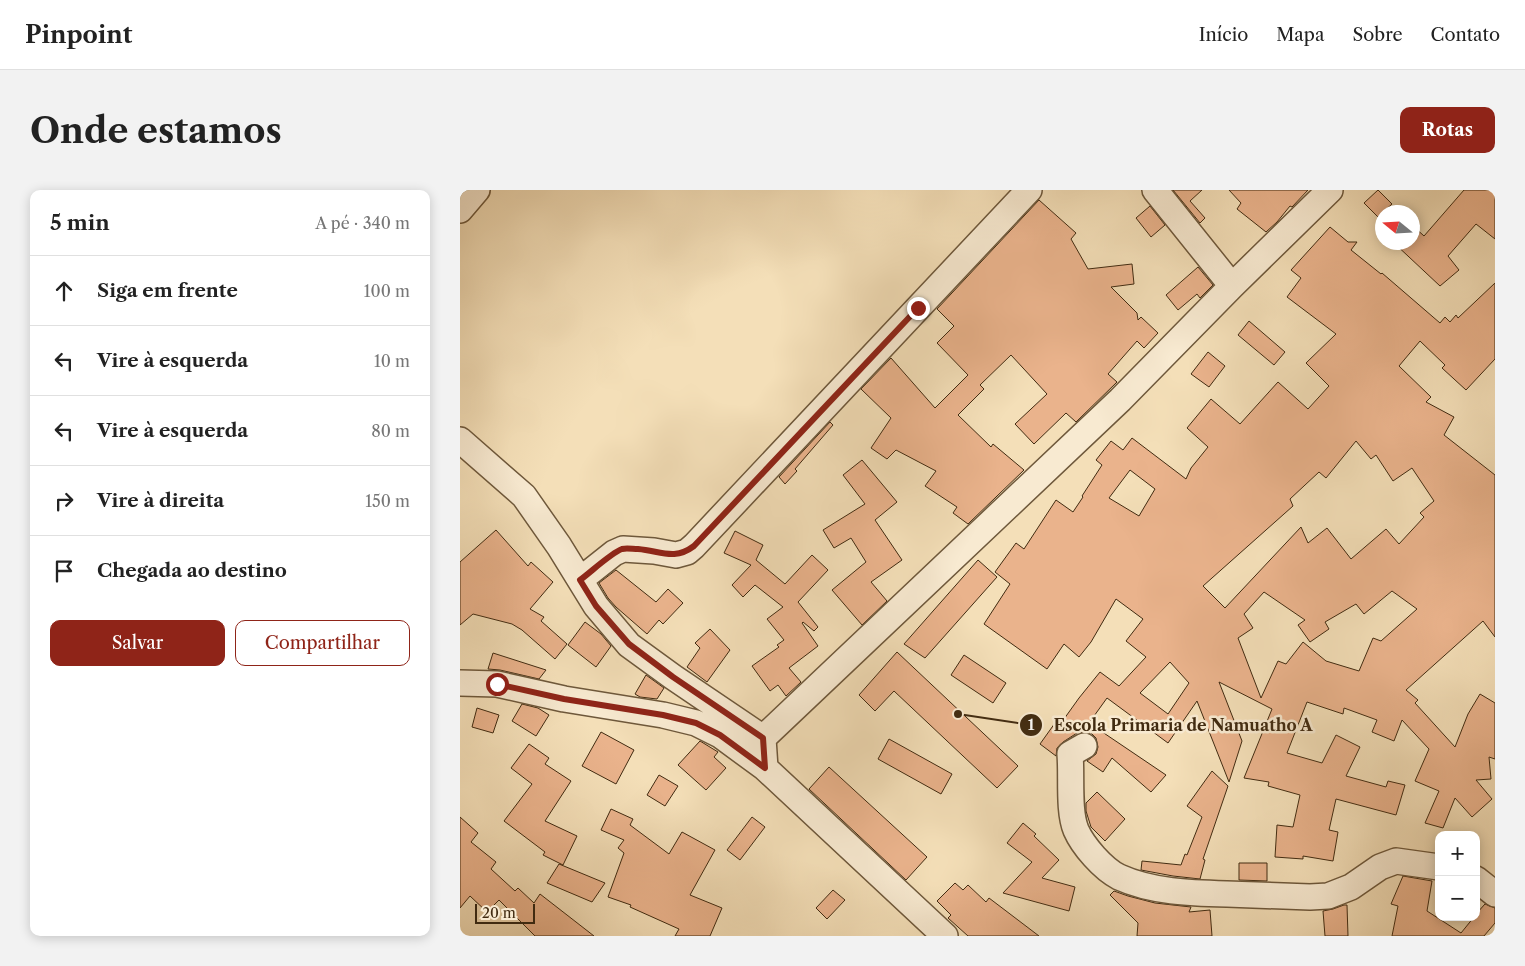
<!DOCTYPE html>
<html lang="pt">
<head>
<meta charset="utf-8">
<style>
  body { margin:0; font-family:"Libre Caslon Text",serif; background:#f2f2f2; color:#222 }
  .controls { position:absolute; right:15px; bottom:15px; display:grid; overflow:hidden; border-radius:10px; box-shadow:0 2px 12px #0003 }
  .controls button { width:45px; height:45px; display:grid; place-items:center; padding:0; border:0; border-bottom:1px solid #e0e0e0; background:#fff; color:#222; font:25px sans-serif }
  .compass { position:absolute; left:915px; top:15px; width:45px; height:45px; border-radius:50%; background:#fff; box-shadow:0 2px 12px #0003; rotate:288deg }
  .scale { position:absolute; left:15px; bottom:12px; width:60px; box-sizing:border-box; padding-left:5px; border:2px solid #412b11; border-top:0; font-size:14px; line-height:18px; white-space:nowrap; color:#412b11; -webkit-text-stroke:4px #f8ead1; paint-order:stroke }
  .stop { position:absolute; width:15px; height:15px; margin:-11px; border:4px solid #8f2418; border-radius:50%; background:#fff }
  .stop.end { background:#8f2418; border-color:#fff; box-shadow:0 1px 5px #0008 }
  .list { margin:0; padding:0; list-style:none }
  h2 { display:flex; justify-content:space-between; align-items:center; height:65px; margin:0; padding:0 20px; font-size:21px }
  h2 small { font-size:16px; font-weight:400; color:#767676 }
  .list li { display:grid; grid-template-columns:32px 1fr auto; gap:15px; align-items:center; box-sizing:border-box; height:70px; padding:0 20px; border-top:1px solid #e0e0e0 }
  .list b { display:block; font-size:19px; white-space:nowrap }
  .list em { font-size:16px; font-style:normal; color:#767676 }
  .actions { display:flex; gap:10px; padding:15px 20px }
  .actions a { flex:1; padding:11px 0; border:1px solid #8f2418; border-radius:10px; text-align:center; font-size:18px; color:#8f2418 }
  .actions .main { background:#8f2418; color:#fff }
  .icon { flex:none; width:28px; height:28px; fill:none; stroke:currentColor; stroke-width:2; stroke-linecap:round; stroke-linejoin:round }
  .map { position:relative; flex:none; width:1035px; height:746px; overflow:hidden; border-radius:10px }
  header { display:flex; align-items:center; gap:30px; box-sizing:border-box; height:70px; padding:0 25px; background:#fff; border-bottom:1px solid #e0e0e0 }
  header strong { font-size:24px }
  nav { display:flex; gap:28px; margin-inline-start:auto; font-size:18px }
  .intro { display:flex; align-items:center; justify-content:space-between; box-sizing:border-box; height:120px; padding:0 30px }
  h1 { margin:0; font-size:35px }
  .button { padding:12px 22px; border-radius:10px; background:#8f2418; color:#fff; font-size:18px; font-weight:700 }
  main { display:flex; gap:30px; padding:0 30px }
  aside { flex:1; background:#fff; border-radius:10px; box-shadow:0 2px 12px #0003 }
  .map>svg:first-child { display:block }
</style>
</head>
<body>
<header>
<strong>Pinpoint</strong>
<nav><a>Início</a><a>Mapa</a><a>Sobre</a><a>Contato</a></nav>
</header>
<div class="intro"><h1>Onde estamos</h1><a class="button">Rotas</a></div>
<main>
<aside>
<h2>5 min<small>A pé · 340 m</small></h2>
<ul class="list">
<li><svg class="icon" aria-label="ahead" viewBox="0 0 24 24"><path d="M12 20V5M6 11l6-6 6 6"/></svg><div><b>Siga em frente</b></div><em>100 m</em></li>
<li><svg class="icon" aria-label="left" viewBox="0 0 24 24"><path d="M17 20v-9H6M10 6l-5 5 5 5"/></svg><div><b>Vire à esquerda</b></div><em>10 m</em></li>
<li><svg class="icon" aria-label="left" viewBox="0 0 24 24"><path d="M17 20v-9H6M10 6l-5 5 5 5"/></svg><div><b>Vire à esquerda</b></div><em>80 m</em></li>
<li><svg class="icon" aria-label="right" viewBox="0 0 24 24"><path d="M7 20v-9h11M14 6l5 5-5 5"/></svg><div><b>Vire à direita</b></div><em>150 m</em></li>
<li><svg class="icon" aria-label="arrive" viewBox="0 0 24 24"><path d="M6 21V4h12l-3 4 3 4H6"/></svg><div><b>Chegada ao destino</b></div></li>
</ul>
<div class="actions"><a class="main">Salvar</a><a>Compartilhar</a></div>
</aside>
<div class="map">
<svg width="1035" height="746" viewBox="0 0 1035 746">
  <rect width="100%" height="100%" fill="#f4dfb8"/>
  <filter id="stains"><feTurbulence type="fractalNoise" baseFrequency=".004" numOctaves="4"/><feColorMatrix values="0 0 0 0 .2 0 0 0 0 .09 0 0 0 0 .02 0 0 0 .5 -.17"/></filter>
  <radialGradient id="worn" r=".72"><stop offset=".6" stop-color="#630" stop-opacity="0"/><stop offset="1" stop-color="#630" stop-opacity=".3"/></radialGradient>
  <path fill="#eab38c" stroke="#412b11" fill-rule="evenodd" d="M713 0H742L730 11 745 28 740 33Z
    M769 0H848L832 17 830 16 817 32 806 42 777 19 781 13Z
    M918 0 932 14 918 27 904 13Z
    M1004 0H1035V49L1016 34 988 66 999 80 980 96 933 52H952V35L964 46Z
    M579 10 616 43 611 49 628 79 672 74 674 94 651 97 677 123 678 130 681 127 698 143 684 158 677 151 648 184 657 192 616 232 606 223 574 254 555 234 587 204 551 165 520 195 524 199 498 225 531 257 533 254 564 280 508 334 493 323 497 317 465 296 476 281 436 260 427 269 411 258 431 228 401 199 431 168 475 218 508 185 477 153 494 136 477 119Z
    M690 16 705 35 691 47 676 28Z
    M870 37 888 52H897L891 60 921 84 922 83 980 133 985 127 990 132 996 125 998 128 1035 93V169L1006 200 982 178 985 175 960 151 939 176 971 207 966 212 994 227 984 245 1035 285V447L1023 431 946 500 958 510 955 513 995 557 1008 524 1020 504 1035 513V569L1029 567 1031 589 1016 590 1032 609 1012 627 995 608 983 638 965 633 979 601 955 591 969 559 942 530 934 551 912 542 917 530 884 518 883 524 847 512 827 563 862 573 876 545 900 557 886 586 926 597 928 591 945 595 936 625 876 609 869 640 878 642 873 671 843 666V669L815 667 817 635 833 637 840 605 808 596 809 592 784 588 812 519 759 492 782 551 769 592 737 511 708 553 647 508 629 533 706 585 691 602 652 568 643 582 627 571 636 564 638 557 636 548 631 543 625 542 617 543 603 552 597 558 596 566 580 554 595 533 599 536 619 508 640 482 659 496 686 467 666 451 683 429 656 409 631 452 619 467 604 454 587 479 524 434 550 394 535 382 556 353 564 359 596 310 613 322 623 307 622 306 642 275 636 270 651 251 663 260 672 248 726 289 731 278 748 257 727 238 751 209 780 234 818 192 848 219 869 196 846 173 876 144 827 107 841 88 831 80ZM896 251 911 269 916 265 933 291 952 278 974 311 960 323 964 327 939 354 926 339 891 369 867 338 848 353 841 337 765 418 743 396 833 316 830 309 859 282 866 288ZM670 280 695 299 679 326 649 308ZM932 401 957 419 921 451 913 448 899 481 866 471 843 452 826 474 818 471 801 508 778 448 793 438 784 424 804 402 845 430 838 435 850 452 869 439 865 432 896 414 904 424ZM710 472 729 493 708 524 680 503Z
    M738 77 753 95 740 108 737 104 718 120 706 105Z
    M789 131 825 162 814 175 778 145Z
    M748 162 765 176 749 197 731 184Z
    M370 232 373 235 335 279 337 281 325 294 319 287Z
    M402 270 437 312 415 330 442 370 411 392 427 411 402 435 372 400 406 372 391 348 374 358 363 340 405 314 383 285Z
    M36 340 68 376 71 372 93 392 70 419 84 427 81 431 107 454 95 469 62 440 52 434 13 424 0 435V372Z
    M275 341 303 355 296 370 325 394 352 365 368 380 338 412 358 437 354 441 343 432 342 433 358 456 329 478 341 492 326 506 318 495 310 501 292 476 319 457 317 455 324 450 307 429 323 417 295 395 283 407 272 395 291 375 264 363Z
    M518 370 537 387 465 468 444 454Z
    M156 380 196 412 208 399 223 413 203 434 199 430 187 444 156 417 148 408 139 393Z
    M125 432 141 444 151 456 136 477 108 455Z
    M250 439 270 460 247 492 227 477 240 458 235 453Z
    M437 462 558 576 537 598 434 501 415 521 399 505Z
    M33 463 86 480 79 489 40 480 28 479Z
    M504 465 546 493 533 513 491 485Z
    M186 485 204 498 197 509 180 507 175 504Z
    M62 514 78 518 89 525 76 546 52 531Z
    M17 518 39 525 33 543 12 537Z
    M141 542 174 560 156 594 122 576Z
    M429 549 492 584 481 604 418 569Z
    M240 551 258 562 254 567 266 578 246 600 218 575Z
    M69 554 89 568 85 574 111 591 85 631 117 646 103 675 83 665 85 662 44 631 72 594 51 578Z
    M369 577 467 667 446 690 349 599Z
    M752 581 768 596 743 669 745 670 740 689 713 686 681 680 682 671 721 675 725 664 727 665 742 627 727 616Z
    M199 585 218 596 205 616 187 605Z
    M637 602 665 629 645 651 631 637 626 621V613Z
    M151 619 173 629 170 635 209 664 222 642 255 660 230 705 262 718 250 746H215L219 739 170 717 171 715 148 707 164 663 158 658 164 650 141 640Z
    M0 627 18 643 11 652 36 672 31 679 55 701 58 698 74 713 80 704 134 746H75L39 710 27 722 10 706 0 718Z
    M292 627 305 637 280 670 267 660Z
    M563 633 576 644 574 646 599 670 582 688 615 697 609 721 543 703 572 672 547 653Z
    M779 673H807V691L779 690Z
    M99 674 145 693 132 712 87 693Z
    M943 686 972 691 967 721 1001 743 1014 727H1016V724L1025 714 1035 718V733L1024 746H932L938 716 931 714Z
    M495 693 503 700 508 695 526 712 529 708 579 746H508L488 728 491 725 477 711Z
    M373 700 385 710 367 729 356 718Z
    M654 701 668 706 695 713 731 717 729 722 750 720 752 746H677L678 733 650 705Z
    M884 715H887L888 746H865L863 721 873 719Z"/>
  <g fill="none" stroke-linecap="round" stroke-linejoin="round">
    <defs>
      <path id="minor" d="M695 0 772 96
        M0 20 17 0
        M0 250 64 306 99 356 136 416 169 455 213 487 303 548
        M120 390 154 363 163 359 194 361 216 365 227 362 234 356 569 0
        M0 493 37 494 104 509 203 525 236 533 260 545 305 578 485 746
        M624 556 610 564C612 586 608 621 616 640 623 656 643 679 659 687 692 702 730 703 767 704 794 705 822 706 850 707L868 706 891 697 920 677 936 671 979 677
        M305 578 303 548 660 210 772 96 870 0
        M1016 689 1035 704"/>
    </defs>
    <use href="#minor" stroke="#6e583b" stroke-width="28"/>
    <use href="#minor" stroke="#f8ead1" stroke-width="25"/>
  </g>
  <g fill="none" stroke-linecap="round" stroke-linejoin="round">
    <path stroke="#8f2418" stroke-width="6" d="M37 494 104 509 203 525 236 533 260 545 305 578 303 548 213 487 169 454 136 416 120 390C131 382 151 363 162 359 166 358 173 359 178 359 201 361 214 371 234 356L458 118"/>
  </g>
  <path fill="none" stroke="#412b11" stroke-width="2" d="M498 524L571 535"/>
  <g fill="#412b11" stroke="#f8ead1" stroke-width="2">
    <circle cx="498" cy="524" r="5"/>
    <circle cx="571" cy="535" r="12"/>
  </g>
  <g font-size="15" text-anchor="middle" font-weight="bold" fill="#fff">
    <text x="571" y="540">1</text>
  </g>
  <g font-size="16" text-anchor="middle" font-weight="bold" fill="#412b11" stroke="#f8ead1" stroke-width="5" stroke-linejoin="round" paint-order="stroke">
    <text x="723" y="541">Escola Primaria de Namuatho A</text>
  </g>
  <rect width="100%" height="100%" filter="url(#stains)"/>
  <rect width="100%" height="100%" fill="url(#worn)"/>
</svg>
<div class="controls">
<button>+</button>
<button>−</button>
</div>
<svg class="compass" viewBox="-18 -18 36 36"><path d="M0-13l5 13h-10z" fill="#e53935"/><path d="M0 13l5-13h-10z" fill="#767676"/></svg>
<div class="scale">20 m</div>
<div class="stop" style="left:37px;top:494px"></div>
<div class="stop end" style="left:458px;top:118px"></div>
</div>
</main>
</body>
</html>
